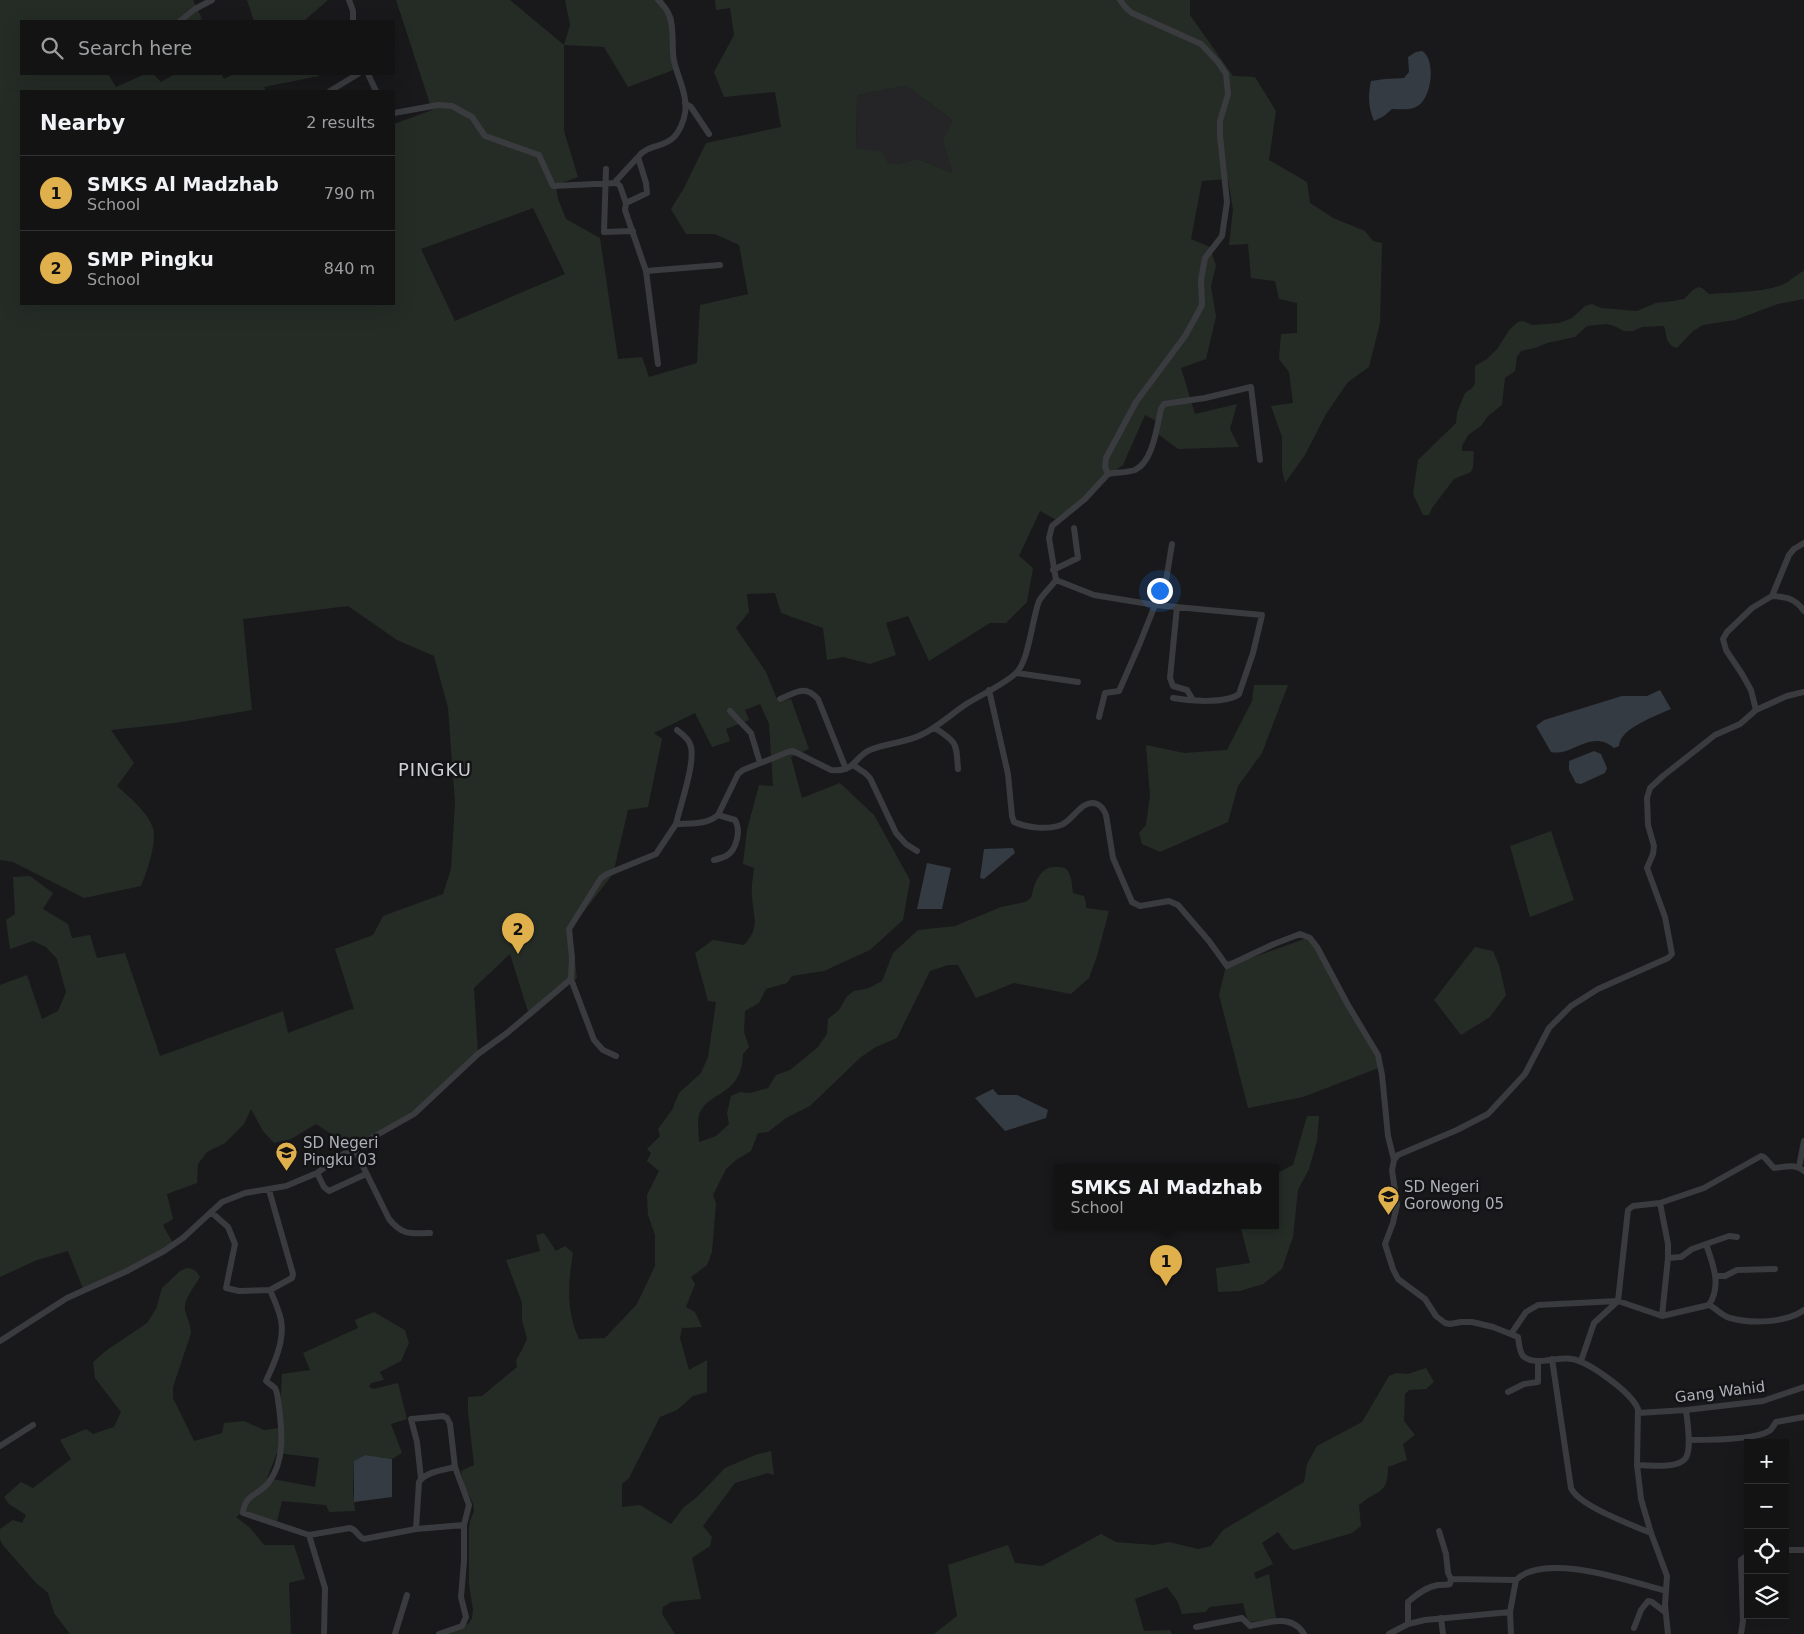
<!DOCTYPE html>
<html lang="en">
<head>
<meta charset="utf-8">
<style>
  body { margin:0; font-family:"DejaVu Sans",sans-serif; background:#1c1c1d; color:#f1f3f6 }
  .controls { position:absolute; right:15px; bottom:15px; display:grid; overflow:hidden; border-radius:0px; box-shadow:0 5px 20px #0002 }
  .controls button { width:45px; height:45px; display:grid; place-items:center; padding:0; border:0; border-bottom:1px solid #323234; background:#131314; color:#f1f3f6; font:25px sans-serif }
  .you { position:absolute; left:1159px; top:590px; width:18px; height:18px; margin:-12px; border:4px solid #fff; border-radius:50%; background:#1a73e8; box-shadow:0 0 0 8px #1a73e833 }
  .badge { display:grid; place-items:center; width:32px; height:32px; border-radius:50%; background:#e0b04c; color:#111; font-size:16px; font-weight:700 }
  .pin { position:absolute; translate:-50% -41px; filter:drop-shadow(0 1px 2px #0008) }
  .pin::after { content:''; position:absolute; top:26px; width:18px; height:15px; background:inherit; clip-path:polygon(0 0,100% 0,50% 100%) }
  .popup { position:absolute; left:1054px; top:1164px; width:225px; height:65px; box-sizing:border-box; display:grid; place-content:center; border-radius:0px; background:#131314; filter:drop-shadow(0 1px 4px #0005); font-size:16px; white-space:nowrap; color:#9d9ea0 }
  .popup b { font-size:19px; color:#f1f3f6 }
  .popup::after { content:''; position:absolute; left:50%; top:100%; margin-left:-10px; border:10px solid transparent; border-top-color:#131314 }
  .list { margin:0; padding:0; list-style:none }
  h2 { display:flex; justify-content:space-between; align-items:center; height:65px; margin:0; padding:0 20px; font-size:21px }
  h2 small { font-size:16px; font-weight:400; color:#9d9ea0 }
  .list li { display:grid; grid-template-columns:32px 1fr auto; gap:15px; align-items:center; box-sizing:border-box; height:75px; padding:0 20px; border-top:1px solid #323234 }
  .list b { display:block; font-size:19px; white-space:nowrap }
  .list p { margin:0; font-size:16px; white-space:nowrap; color:#9d9ea0 }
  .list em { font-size:16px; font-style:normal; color:#9d9ea0 }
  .icon { flex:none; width:28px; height:28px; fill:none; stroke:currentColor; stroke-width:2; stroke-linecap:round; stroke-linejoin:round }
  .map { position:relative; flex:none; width:1804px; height:1634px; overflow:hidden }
  .search { position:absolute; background:#131314; box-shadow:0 5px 20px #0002; left:20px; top:20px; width:375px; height:55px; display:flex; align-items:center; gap:12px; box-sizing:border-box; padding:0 18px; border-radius:0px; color:#9d9ea0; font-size:19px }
  .panel { position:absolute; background:#131314; box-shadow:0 5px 20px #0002; left:20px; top:90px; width:375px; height:215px; border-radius:0px }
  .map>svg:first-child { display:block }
</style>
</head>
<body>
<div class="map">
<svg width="1804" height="1634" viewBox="0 0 1804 1634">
  <rect width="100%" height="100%" fill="#19191b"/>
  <path fill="#252528" d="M906 86 953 120V173L918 159 898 164 888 163 856 148 857 95Z"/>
  <path fill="#252c26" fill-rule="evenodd" d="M0 0H193L202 19 197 21H21V74H108L116 87 145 74H153L161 82 175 74H221L224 79 234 74H318L319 76 264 87 266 91H21V304H394V124L432 110 396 0H510L564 45 570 25 565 0H663L674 17 676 69 628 87 604 47 564 45V131L578 177 556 185 558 199 566 219 600 238 618 359 642 357 649 377 697 363 700 305 748 294 739 245 715 234H686L671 209 684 188 706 143 781 127 775 92 724 97 714 72 734 35 730 8 716 10 715 0H1190V15L1233 76 1255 77 1276 111 1269 160 1307 182 1310 203 1333 218 1365 231 1373 241 1382 243 1380 323 1369 367 1348 382 1326 414 1305 455 1285 483 1282 469V437L1271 406 1293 403 1289 372 1279 359 1281 334 1297 333V303L1279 299 1275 281 1251 278 1248 244 1229 245 1233 210 1228 179 1202 181 1191 239 1210 247 1216 266 1211 286 1216 317 1206 359 1181 368 1195 414 1237 404 1230 429 1239 447 1178 449 1158 434 1160 423 1145 415 1123 465 1102 479 1060 522 1040 511 1019 556 1033 568 1027 602 1006 623H990L929 661 908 616 886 623 896 655 870 664 843 657 827 660 823 628 781 613 775 593 747 594 749 612 736 628 766 672 778 702 791 699 809 749 791 757 802 798 840 783 874 815 910 880 903 920 870 950 824 971 792 976 787 983 766 989 759 1003 745 1011 744 1032 749 1047 743 1054C742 1097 708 1090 699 1115 697 1122 699 1134 699 1142L716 1136 729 1124 727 1113 731 1096 740 1092 750 1093 768 1088 776 1075 790 1070 817 1048 827 1034 828 1019 839 1010 847 996 854 991 869 988 882 981 893 953 918 930 955 926 1001 907 1025 902 1031 898C1034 885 1039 866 1056 867 1061 867 1064 867 1067 870 1072 876 1072 886 1073 893L1084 896 1086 903V908L1109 911 1097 956 1089 978 1071 994 1014 983 976 998 958 965H948L930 971 897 1038 876 1047 861 1057 810 1106 786 1118 768 1132 758 1133 751 1151 736 1160 726 1169 713 1195 716 1203 712 1252 707 1265 691 1277 695 1284 686 1307 695 1312 702 1327 682 1328 680 1338 689 1370 707 1360V1392L693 1396 677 1410 660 1417 629 1478 622 1484V1507L640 1505 671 1524 683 1508 697 1497 725 1468 755 1455 771 1451 774 1475 768 1473 735 1483 703 1526 712 1537 710 1546 692 1558 701 1599 671 1602 663 1607 662 1614 675 1634H449L469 1623 472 1618 473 1610 469 1584V1528L470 1521 474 1511 473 1503 465 1488 461 1471 474 1465 468 1412V1397L482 1396 517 1367 516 1360 522 1350 527 1339 522 1320V1303L506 1260 540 1251 536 1235 544 1233 556 1251 565 1246 573 1253C568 1283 566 1311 579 1339L605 1338 637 1304 655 1266V1235L648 1215 647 1195 659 1171 647 1161 651 1153 647 1149 660 1136 658 1129 672 1110 679 1093 701 1073 708 1057 716 1002 708 1001 695 953 713 940 744 945C761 926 753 918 752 896 751 887 753 877 754 868L743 864 747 830 759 785 773 786 769 724 760 704 745 710 749 720 726 729 730 741 712 747 695 713 654 733 662 739 648 807 628 810 613 874 571 928 577 978 530 1018 510 954 474 988 478 1054 407 1119 350 1146 316 1124 291 1139 274 1143 263 1131 251 1109 244 1124 225 1143 207 1152 198 1164 197 1183 167 1194 173 1219 163 1225 174 1245 84 1291 68 1251 37 1260 0 1277V985L27 975 42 1019 58 1011 66 992 57 959 46 947 33 941 10 949 6 920 15 914 13 877 30 876 53 893 43 909 68 924 72 938 90 935 97 958 125 953 160 1056 283 1011 288 1033 349 1010 354 1009 335 949 373 935 383 916 443 894 451 869 455 802 448 708 434 656 397 640 348 606 243 619 252 710 175 723 111 730 134 763 117 786C130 798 147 811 153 828 157 843 147 872 141 886L84 898 13 862 0 860ZM906 86 953 120 943 141 953 173 918 159 898 164 888 163 881 152 856 148 857 95ZM533 208 565 274 455 321 421 249Z
    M247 0H328L306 19 307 21H254Z
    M1804 271V299L1778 304 1735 320 1703 325 1693 331 1677 348C1665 345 1667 334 1664 326L1642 327 1633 331H1624L1614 326 1606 324 1587 326 1575 337 1547 343 1535 348 1521 351 1517 357 1515 371 1505 378 1502 405 1488 416 1481 426 1468 435 1462 446V451H1472L1474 452 1473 467 1471 472 1454 479 1432 508 1429 515H1423L1413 494 1418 460 1456 423 1457 413 1465 393 1472 388 1475 384V366L1487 359 1497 349 1510 329 1518 322 1523 321 1533 325 1559 323 1572 318 1585 306 1592 304 1601 308 1637 311 1656 303 1674 301 1684 299 1693 290 1698 287 1702 288 1709 294C1733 292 1762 293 1784 284 1791 281 1796 274 1804 271Z
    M1254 685H1288L1262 753 1238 786 1228 822 1160 852 1142 844 1139 833 1146 825 1150 795 1146 745 1184 753 1227 750 1252 701Z
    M1551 831 1574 900 1530 917 1510 846Z
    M1310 937 1381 1067 1303 1097 1248 1108 1219 995 1227 961 1251 958Z
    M1475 947 1493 951 1499 965 1506 995 1490 1017 1461 1035 1434 1000Z
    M1307 1116H1319L1317 1141 1309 1169 1298 1190 1293 1237 1282 1269 1263 1284 1240 1291 1218 1292 1216 1268 1250 1263 1240 1225H1275V1174L1293 1165Z
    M187 1268C194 1269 197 1271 200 1277 195 1286 183 1300 185 1310 187 1318 191 1325 191 1333L173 1387V1398L194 1441 222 1433 224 1423 244 1421 264 1430 279 1428 282 1374 310 1370 303 1353 358 1328 355 1320 374 1312 405 1330 409 1343 401 1361 380 1372 384 1380 371 1383 369 1387 374 1389 398 1383 407 1419 391 1424 402 1453 392 1459 365 1455 354 1461 353 1491 355 1511 329 1512 326 1505 282 1501 277 1522 241 1513 236 1517 250 1528 264 1545H294L305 1579 289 1583 291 1634H70L54 1613 48 1593 36 1583 2 1544 0 1539V1529L13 1520 22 1523 26 1515 9 1504 4 1497 21 1482 33 1488 71 1459 60 1440 86 1429 93 1434 114 1427 121 1412 95 1378 93 1362 107 1350 147 1323 156 1309 162 1288 180 1271ZM277 1453 319 1458 315 1487 267 1478Z
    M1426 1368 1434 1382 1426 1389 1409 1390 1405 1394 1404 1421 1415 1435 1403 1444 1407 1460 1388 1467C1388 1496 1377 1489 1359 1505L1361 1526 1352 1533 1294 1550 1290 1548 1278 1532 1262 1543 1273 1564 1254 1573 1256 1579 1269 1574 1276 1619 1248 1622 1243 1603 1210 1607 1205 1612 1182 1614 1178 1602 1167 1587 1135 1599 1144 1631 1170 1630 1172 1634H934L957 1616 948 1565 1008 1545 1015 1563 1042 1566 1101 1534 1116 1542 1154 1545 1169 1542 1198 1549 1211 1546 1223 1530 1304 1482 1307 1464 1317 1446 1362 1422 1389 1376 1396 1373 1408 1374Z"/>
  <path fill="#343b43" d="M1422 51C1436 59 1432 96 1419 105 1411 111 1401 109 1392 109L1384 116 1374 121C1368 107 1368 96 1371 81L1385 79 1404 78 1409 72 1408 57 1416 52Z
    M1660 690 1671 709C1656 716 1620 728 1619 746L1614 748C1591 728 1572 757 1551 752L1536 726 1544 720 1622 696H1647Z
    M1594 751 1601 754 1607 768 1605 773 1581 784 1576 783 1569 770V761Z
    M1013 848 1015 853 984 879 980 878 984 849Z
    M927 863 951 868 942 909H917Z
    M993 1089 998 1095H1017L1048 1110 1046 1118 1005 1131 975 1098Z
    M365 1455 392 1459V1497L354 1502V1461Z"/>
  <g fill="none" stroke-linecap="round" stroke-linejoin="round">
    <path stroke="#3a3b3f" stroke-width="6" d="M349 0 353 11V21
      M180 21 195 9 212 0
      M368 74 376 91
      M330 91 358 74
      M685 103 691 107 709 134
      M394 113 438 105 452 106 472 117 485 136 539 155 553 186 617 183 620 186 626 203
      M606 169 604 232 633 231
      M614 183 638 157
      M646 271 720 265
      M658 364 646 271 625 210 626 203 647 193 646 183 638 157C648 144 664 148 674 137 679 132 684 121 685 113 688 96 678 78 674 61 671 46 675 29 669 15 667 9 663 5 658 0
      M1108 474C1116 472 1127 473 1135 470 1153 462 1157 426 1161 409L1164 404 1205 398 1251 387 1260 460
      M1053 570 1078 558 1074 528
      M1056 580 1094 595 1155 605 1262 615 1253 653 1239 694C1226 704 1189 701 1173 698
      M1772 596C1786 597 1795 598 1804 611
      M1162 605 1172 544
      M1177 607 1170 678 1173 686 1187 690 1193 700
      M1017 673 1078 682
      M989 690 1008 774 1012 816 1014 822C1027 828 1048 830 1061 825 1073 821 1082 798 1097 804 1102 806 1104 810 1106 815L1113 858 1132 902 1140 906 1169 901 1178 905 1209 941 1227 966 1274 944 1300 934 1310 938 1317 947 1348 1005 1378 1055 1382 1075 1388 1136 1394 1160 1392 1170 1397 1205 1393 1223 1385 1244 1393 1269 1398 1279 1425 1299 1436 1316 1445 1323 1450 1324 1461 1322H1472L1493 1327 1518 1337C1519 1343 1519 1351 1523 1356 1535 1367 1557 1356 1572 1359 1589 1362 1631 1392 1638 1409L1637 1465 1641 1499 1651 1533 1667 1576 1665 1605 1668 1634
      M780 699C796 693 804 684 818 699L846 769
      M1756 710 1787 696 1804 692
      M730 711 751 733 760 763
      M1099 717 1105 693 1119 691 1140 643 1155 605
      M935 728C958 743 956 743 958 769
      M853 765 865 773 870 778 896 833 906 844 917 851
      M676 824C680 806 697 759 690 744 688 738 682 734 677 730
      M714 860C718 859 722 858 726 856 737 850 741 830 735 820L718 815
      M571 979 594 1040 603 1050 616 1056
      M354 1148 389 1219C402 1235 410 1234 430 1233
      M1394 1160 1398 1155 1457 1130 1488 1114 1525 1074 1549 1028 1571 1006 1598 989 1668 958 1672 954 1665 917 1647 868 1653 854 1654 846 1648 825 1647 798 1650 788 1663 776 1715 735 1740 724 1756 710 1751 690 1742 674 1726 650 1723 639 1727 632 1752 608 1772 596 1789 555 1794 549 1804 543
      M1799 1167 1804 1141
      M317 1173 324 1187 329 1191 366 1174
      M269 1190 293 1274 292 1278 270 1290C274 1299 279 1310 281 1320 285 1340 274 1364 266 1381 268 1383 273 1386 275 1388 278 1394 278 1401 279 1407 282 1431 285 1461 269 1482 260 1495 245 1493 243 1513L309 1535 350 1528C357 1530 358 1537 364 1539L416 1529 464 1525
      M1660 1203 1668 1244V1258L1662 1316
      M211 1212 228 1227 235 1244 226 1288 239 1291 270 1290
      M1706 1244C1713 1265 1722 1285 1709 1305
      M1668 1258 1681 1257 1692 1249 1729 1236 1737 1237
      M1717 1276H1725L1737 1270 1775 1269
      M1511 1334 1526 1312 1538 1305 1618 1301 1662 1316 1709 1305C1716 1308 1722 1316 1730 1318 1751 1324 1786 1323 1804 1310
      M0 1341 67 1298 127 1271 164 1251 183 1238 222 1202 245 1193 286 1186 317 1173 340 1156 414 1114 478 1054 507 1033 571 979 572 958 569 929 601 878 607 874 656 854 676 824C690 823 707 825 718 815L738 774 743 770 788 752 793 751 831 770C855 773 855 756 870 750 886 743 905 743 921 735 938 727 952 713 968 703 981 695 1006 683 1016 673 1029 661 1032 619 1039 601 1043 594 1051 587 1056 580L1049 538 1052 526 1085 499 1108 474 1105 467 1106 458 1136 402 1185 336 1194 320 1202 305 1201 280 1205 258 1222 236 1227 202 1220 136V121L1228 94 1226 74 1218 62 1201 44 1132 13 1126 8 1120 0
      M1552 1359 1571 1488C1579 1506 1632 1525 1651 1533
      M1581 1361 1594 1323 1618 1301 1628 1210 1633 1206 1660 1203 1704 1188 1761 1156 1764 1157 1774 1168C1785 1167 1795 1163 1804 1171
      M1508 1392 1524 1384 1538 1382V1361
      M1638 1413 1686 1410 1763 1401 1804 1387
      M1689 1440C1707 1440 1755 1440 1769 1431 1772 1429 1774 1425 1776 1422L1804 1417
      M0 1446 33 1425
      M1637 1465C1650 1465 1673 1469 1684 1460 1693 1453 1687 1421 1686 1410
      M421 1478 417 1442 411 1419 443 1416 447 1418 450 1424 455 1467 469 1505 464 1525V1561L461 1597 466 1617 462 1626 439 1634
      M416 1529 419 1482C425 1472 443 1470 455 1467
      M1439 1531 1446 1554 1448 1573 1451 1579 1516 1580
      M309 1535 325 1588 324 1634
      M1785 1550H1804
      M1441 1618 1443 1634
      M1408 1624V1602C1417 1594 1426 1587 1438 1585 1442 1585 1446 1585 1450 1584L1451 1579
      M1196 1627 1242 1618 1250 1626C1269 1622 1292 1614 1304 1634
      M1634 1628 1641 1610 1648 1601 1652 1602 1665 1612
      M395 1634 407 1595
      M1389 1634 1408 1624 1425 1620 1510 1612
      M1511 1634 1510 1612 1516 1580C1545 1551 1631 1582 1666 1591
      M1741 1634 1743 1621 1741 1563V1560L1748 1555"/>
  </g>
  <defs>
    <symbol id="school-pin" viewBox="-11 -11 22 30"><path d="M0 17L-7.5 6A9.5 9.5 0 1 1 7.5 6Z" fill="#e0b04c" stroke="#141416"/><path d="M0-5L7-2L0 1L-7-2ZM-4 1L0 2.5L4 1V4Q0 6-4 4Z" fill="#111"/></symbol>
  </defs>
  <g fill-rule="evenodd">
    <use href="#school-pin" x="274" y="1140" width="25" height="34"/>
    <use href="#school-pin" x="1376" y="1184" width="25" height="34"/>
  </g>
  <g text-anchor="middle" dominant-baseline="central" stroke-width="5" stroke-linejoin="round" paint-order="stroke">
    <g font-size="15" fill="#adb0b9" stroke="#141416" text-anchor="start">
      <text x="303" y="1143">SD Negeri<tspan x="303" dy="17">Pingku 03</tspan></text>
      <text x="1404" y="1187">SD Negeri<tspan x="1404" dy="17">Gorowong 05</tspan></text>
    </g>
    <g font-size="15" fill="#adb0b9" stroke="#141416">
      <text transform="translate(1720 1392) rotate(-7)">Gang Wahid</text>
    </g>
    <g font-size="18" letter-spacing="1" fill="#cdcfd5" stroke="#141416">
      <text x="435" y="769">PINGKU</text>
    </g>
  </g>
</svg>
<div class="controls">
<button>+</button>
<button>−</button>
<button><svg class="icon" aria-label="locate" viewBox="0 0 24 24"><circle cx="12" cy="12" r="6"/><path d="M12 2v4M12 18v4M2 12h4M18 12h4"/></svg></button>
<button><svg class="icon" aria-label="layers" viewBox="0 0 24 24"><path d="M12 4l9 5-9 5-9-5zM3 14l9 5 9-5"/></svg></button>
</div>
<div class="you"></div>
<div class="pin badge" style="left:1166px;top:1286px">1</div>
<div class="popup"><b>SMKS Al Madzhab</b>School</div>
<div class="pin badge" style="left:518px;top:954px">2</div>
<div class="search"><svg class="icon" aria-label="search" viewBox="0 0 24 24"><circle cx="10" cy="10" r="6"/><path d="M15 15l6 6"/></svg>Search here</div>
<section class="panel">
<h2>Nearby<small>2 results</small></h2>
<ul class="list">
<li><span class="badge">1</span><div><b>SMKS Al Madzhab</b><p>School</p></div><em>790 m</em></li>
<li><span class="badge">2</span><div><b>SMP Pingku</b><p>School</p></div><em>840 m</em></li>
</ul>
</section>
</div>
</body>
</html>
